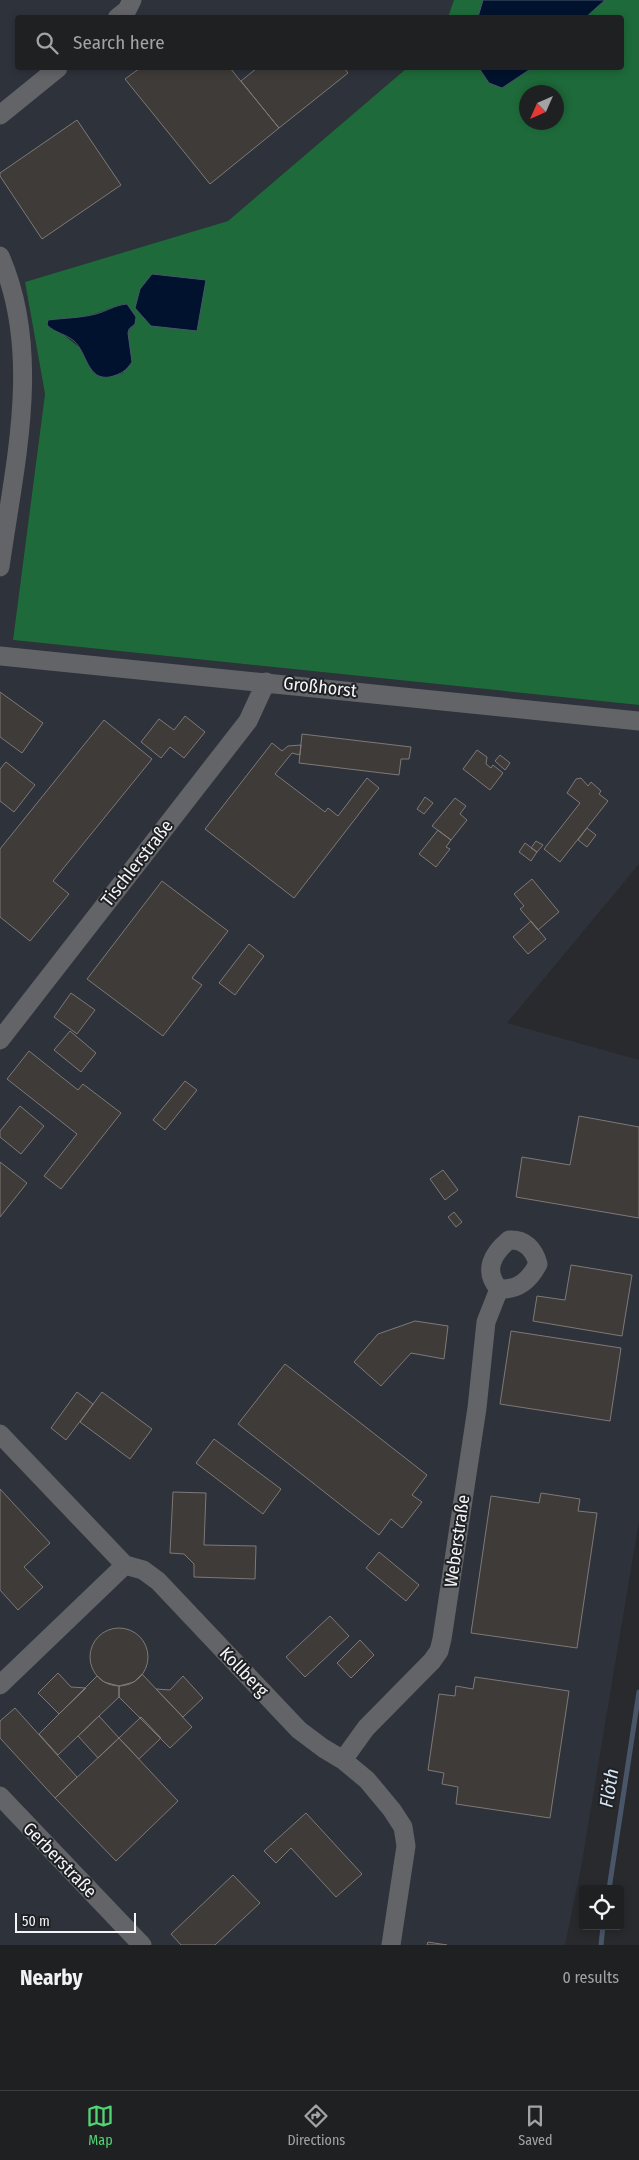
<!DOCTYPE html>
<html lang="en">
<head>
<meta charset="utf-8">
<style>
  body { margin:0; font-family:"Fira Sans Condensed",sans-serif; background:#27282a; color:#f1f3f6 }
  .controls { position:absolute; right:15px; bottom:15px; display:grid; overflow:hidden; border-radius:5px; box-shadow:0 2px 8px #0003 }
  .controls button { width:45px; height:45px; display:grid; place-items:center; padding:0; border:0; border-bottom:1px solid #3c3e40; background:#1f2022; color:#f1f3f6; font:25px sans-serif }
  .compass { position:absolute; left:519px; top:85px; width:45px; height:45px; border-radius:50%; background:#1f2022; box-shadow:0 2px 8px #0003; rotate:225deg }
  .scale { position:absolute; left:15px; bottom:12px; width:121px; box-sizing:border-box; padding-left:5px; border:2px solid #f4f5f7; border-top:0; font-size:14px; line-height:18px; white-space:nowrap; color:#f4f5f7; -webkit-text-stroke:4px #1f2124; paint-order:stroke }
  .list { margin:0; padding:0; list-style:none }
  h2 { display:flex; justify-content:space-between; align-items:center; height:65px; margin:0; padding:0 20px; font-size:21px }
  h2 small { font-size:16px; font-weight:400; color:#a1a3a5 }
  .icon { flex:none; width:28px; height:28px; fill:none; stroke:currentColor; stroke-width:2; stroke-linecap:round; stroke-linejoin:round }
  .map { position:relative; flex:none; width:639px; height:1945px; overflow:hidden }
  .search { position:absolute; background:#1f2022; box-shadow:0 2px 8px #0003; left:15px; right:15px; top:15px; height:55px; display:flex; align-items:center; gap:12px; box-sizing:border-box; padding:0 18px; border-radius:5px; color:#a1a3a5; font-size:19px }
  .sheet { height:145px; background:#1f2022 }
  nav { display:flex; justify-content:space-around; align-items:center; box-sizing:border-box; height:70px; border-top:1px solid #3c3e40; background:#1f2022; font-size:14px; color:#a1a3a5 }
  nav a { display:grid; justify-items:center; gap:2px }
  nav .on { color:#51d674 }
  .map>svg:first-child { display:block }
</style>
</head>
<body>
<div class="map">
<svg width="639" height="1945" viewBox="0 0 639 1945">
  <rect width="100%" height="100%" fill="#292a2e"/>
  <path fill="#2e323b" d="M0 0H454L448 18H18V68H407L228 221 25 282 45 394 13 640 639 705V864L507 1023 639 1060V1521L581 1868 565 1945H0Z"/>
  <path fill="#1e6a3a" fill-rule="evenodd" d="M454 0H483L478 17H448Z
    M605 0H639V705L13 640 45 394 25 282 228 221 407 68H479L489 83 502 88 532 68H622V18L586 17ZM526 92H556V122H526ZM127 304 136 317 128 333 123 373 105 378 89 366 80 348 64 335 57 319C70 320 84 317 97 313 107 310 115 305 127 304Z"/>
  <path fill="#00122d" stroke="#49566a" d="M483 0H605L586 17H478Z
    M479 68H532L502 88 489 83Z
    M152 274 206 280 197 331 151 326 135 308 140 289Z
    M127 304 136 317 135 324 129 329 128 333 132 362C126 371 121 374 110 377 87 381 87 352 74 341 66 334 55 333 47 325L48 320C65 318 80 318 96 314 107 311 115 305 127 304Z"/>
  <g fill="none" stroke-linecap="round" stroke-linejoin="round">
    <path stroke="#49566a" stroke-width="5" d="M609 1889 639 1692
      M601 1945 603 1926"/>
  </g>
  <path fill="#3f3b39" stroke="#7e7977" d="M140 68H230L279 128 210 184 125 79Z
    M257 68H344L348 73 279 128 241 81Z
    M77 120 121 185 42 239 0 176V173Z
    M0 692 43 723 22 753 0 737Z
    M185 716 205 732 184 758 170 747 161 758 141 742 159 719 174 730Z
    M104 720 152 759 53 881 69 894 30 941 0 917V849Z
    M302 734 411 747 409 759H401L399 775 299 763Z
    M272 743 282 751 288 746 301 745 300 755 292 753 275 774 325 812 328 808 338 816 367 778 379 788 294 898 205 829Z
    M477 750 487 757 486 764 491 768 493 765 503 773 490 790 463 769Z
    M500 755 510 763 505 770 495 761Z
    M6 762 35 785 14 812 0 801V769Z
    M581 778 588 786 591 782 601 791 599 794 608 801 560 862 544 849 580 803 567 793 576 779Z
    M425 797 433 803 424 814 417 809Z
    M455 798 466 806 460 814 467 820 451 840 432 826Z
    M587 828 596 835 587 847 578 840Z
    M438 830 451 840 446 847 450 849 436 867 419 854Z
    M536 841 543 845 537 852 531 848Z
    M525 843 537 852 531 861 519 852Z
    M532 879 559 912 538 930 520 909 524 906 514 894Z
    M162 881 228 931 192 978 202 985 163 1036 87 979Z
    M531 921 546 939 528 954 513 937Z
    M249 944 264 956 235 995 219 983Z
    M71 993 95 1010 77 1034 54 1017Z
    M70 1031 96 1053 81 1072 54 1050Z
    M29 1051 78 1090 83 1084 121 1113 61 1189 44 1176 77 1134 7 1079Z
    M185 1081 197 1090 165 1130 153 1120Z
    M20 1106 44 1126 21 1154 0 1137V1131Z
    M579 1116 639 1127V1218L516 1197 522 1157 570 1165Z
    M0 1162 27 1183 0 1217Z
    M443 1170 458 1190 445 1200 430 1179Z
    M454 1212 462 1222 456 1227 448 1217Z
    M571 1265 632 1275 622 1336 533 1321 537 1296 565 1300Z
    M415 1321 448 1326 444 1359 411 1353 381 1386 354 1362 378 1334Z
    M511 1331 621 1348 610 1421 500 1404Z
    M285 1364 427 1475 412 1495 422 1502 402 1528 391 1519 379 1535 238 1424Z
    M77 1392 93 1404 66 1440 51 1428Z
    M102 1392 152 1429 130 1459 80 1422Z
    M214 1439 281 1489 263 1514 196 1463Z
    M0 1489 50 1543 24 1567 43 1587 18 1610 0 1590Z
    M173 1492 206 1493 204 1545 256 1546 255 1579 194 1577V1564L184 1554 170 1553Z
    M541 1493 580 1499 578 1511 597 1513 577 1648 471 1633 491 1496 539 1503Z
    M379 1552 419 1585 406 1601 366 1568Z
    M330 1616 349 1636 305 1677 286 1657Z
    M90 1657a29 29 0 1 1 58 0a29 29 0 1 1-58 0Z
    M360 1640 374 1655 351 1678 337 1663Z
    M58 1673 71 1687 86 1688 59 1714 38 1693Z
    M142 1674 192 1727 170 1748 119 1697V1686L134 1682Z
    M97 1676 104 1682 119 1686V1697L58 1755 39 1734Z
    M183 1676 203 1698 183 1717 156 1689 170 1690Z
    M475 1677 569 1691 550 1818 456 1804 458 1787 442 1784 444 1773 428 1770 439 1694 455 1696 456 1686 473 1689Z
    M15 1708 77 1777 55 1798 0 1738V1721Z
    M99 1716 119 1738 98 1758 78 1736Z
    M141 1717 161 1738 139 1759 119 1738Z
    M119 1738 178 1801 116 1861 55 1798Z
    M306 1813 362 1874 336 1897 291 1848 276 1863 264 1851Z
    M233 1875 260 1903 215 1945H181L171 1934Z
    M428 1942 447 1945H427Z"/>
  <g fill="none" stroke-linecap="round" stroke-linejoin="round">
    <path stroke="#626468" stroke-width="19" d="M117 18 127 10 132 0
      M0 115 58 68
      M0 256C43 354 14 466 0 567
      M0 656 639 721
      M0 1040 248 721 266 682
      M509 1240C525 1239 534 1249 538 1264 529 1281 518 1290 499 1289 483 1271 492 1254 509 1240Z
      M0 1434 125 1565 143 1570 158 1581 299 1730 323 1748 343 1760 367 1780 392 1810 403 1827 406 1846 391 1945
      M0 1685 125 1565
      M343 1760 366 1728 432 1661 439 1651 442 1639 477 1408 486 1322 499 1289
      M0 1796 142 1945"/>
  </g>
  <g text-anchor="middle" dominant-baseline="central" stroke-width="4" stroke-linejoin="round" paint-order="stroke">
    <g font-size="18" fill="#f4f5f7" stroke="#1f2124">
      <text transform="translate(320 687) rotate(6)">Großhorst</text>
      <text transform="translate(137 863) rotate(-52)">Tischlerstraße</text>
      <text transform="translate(457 1541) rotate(-82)">Weberstraße</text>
      <text transform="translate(244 1672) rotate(46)">Kollberg</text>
      <text transform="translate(60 1860) rotate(46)">Gerberstraße</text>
    </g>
    <g font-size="19" font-style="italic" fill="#d7e5f5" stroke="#1f2124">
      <text transform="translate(609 1788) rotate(-81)">Flöth</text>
    </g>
  </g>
</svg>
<div class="controls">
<button><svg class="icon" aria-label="locate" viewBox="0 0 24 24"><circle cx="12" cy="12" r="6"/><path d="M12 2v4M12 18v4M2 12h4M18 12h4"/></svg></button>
</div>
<svg class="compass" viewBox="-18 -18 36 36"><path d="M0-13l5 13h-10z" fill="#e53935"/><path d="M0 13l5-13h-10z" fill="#a1a3a5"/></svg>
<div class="scale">50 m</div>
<div class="search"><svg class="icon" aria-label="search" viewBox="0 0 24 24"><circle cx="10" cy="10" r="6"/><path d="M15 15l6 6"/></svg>Search here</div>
</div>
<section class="sheet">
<h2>Nearby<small>0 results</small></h2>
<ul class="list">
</ul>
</section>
<nav>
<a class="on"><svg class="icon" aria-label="map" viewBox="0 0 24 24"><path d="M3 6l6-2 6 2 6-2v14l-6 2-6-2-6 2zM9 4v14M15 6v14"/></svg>Map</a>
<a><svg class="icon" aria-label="directions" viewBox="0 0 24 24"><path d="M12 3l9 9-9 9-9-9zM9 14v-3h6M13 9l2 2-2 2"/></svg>Directions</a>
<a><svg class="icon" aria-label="saved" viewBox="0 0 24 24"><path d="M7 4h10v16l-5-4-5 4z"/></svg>Saved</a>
</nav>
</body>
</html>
